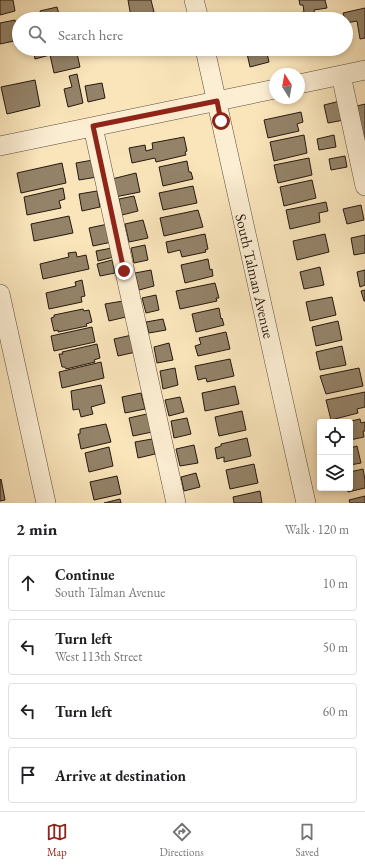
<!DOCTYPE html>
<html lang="en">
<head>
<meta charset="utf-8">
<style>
  body { margin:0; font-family:"EB Garamond",serif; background:#f2f2f2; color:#202124 }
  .controls { position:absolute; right:12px; bottom:12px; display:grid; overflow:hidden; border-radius:4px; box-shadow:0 2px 6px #0003 }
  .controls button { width:36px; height:36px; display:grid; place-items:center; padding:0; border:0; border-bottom:1px solid #e0e0e0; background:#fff; color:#202124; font:20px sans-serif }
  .compass { position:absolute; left:269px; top:68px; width:36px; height:36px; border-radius:50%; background:#fff; box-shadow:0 2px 6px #0003; rotate:349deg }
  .stop { position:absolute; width:12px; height:12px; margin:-9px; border:3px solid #8f2418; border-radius:50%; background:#fff }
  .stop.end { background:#8f2418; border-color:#fff; box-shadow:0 1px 4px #0008 }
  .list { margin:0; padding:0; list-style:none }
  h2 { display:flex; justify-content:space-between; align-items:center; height:52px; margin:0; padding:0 16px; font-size:17px }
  h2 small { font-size:13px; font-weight:400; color:#757577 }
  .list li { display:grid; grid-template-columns:26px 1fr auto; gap:12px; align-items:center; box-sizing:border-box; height:56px; margin:0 8px 8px; padding:0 8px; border:1px solid #e0e0e0; border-radius:4px }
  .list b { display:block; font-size:15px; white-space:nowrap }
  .list p { margin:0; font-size:13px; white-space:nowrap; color:#757577 }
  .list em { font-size:13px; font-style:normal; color:#757577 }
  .icon { flex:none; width:22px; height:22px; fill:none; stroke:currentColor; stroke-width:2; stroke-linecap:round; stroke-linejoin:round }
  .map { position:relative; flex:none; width:365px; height:503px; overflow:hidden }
  .search { position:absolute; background:#fff; box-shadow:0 2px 6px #0003; left:12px; right:12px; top:12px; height:44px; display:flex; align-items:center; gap:10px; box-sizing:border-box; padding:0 14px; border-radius:22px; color:#757577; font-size:15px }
  .sheet { height:308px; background:#fff }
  nav { display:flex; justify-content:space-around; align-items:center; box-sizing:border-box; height:56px; border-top:1px solid #e0e0e0; background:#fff; font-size:11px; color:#757577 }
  nav a { display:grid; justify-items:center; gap:2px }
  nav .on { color:#8f2418 }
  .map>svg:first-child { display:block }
</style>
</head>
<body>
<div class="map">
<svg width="365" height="503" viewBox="0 0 365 503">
  <rect width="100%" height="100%" fill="#fae5bb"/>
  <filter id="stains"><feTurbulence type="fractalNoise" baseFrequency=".005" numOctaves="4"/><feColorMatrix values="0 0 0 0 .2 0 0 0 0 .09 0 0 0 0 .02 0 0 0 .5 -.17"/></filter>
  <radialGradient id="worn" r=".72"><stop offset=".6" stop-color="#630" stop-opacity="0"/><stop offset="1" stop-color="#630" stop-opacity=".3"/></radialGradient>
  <path fill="#948369" stroke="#261810" d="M0 0H13L15 11 0 15Z
    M128 0H151L154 12 131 17Z
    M299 0H325L327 8 314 10 315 18 327 15 328 19H290L289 15 304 12 303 5H300Z
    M57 7 60 18 42 19 40 11Z
    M365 8V38L360 39 357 21 346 23V19H345L343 13Z
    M15 20 19 40 0 44V23Z
    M30 49H76L80 67 54 73 50 55 35 59 34 54 31 55Z
    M246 49H266L269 62 250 67Z
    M77 74 83 103 68 107 64 89 72 87 69 76Z
    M35 80 40 106 7 114 1 87Z
    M102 83 105 98 88 102 85 86Z
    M340 101 344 120 328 123 324 105Z
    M365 104V143L357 106Z
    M301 112 303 122 297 124 299 131 268 138 264 120Z
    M304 135 307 153 274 161 270 142Z
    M334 135 336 147 319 150 317 139Z
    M184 137 187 151 185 152 186 155 156 162 155 158 132 163 129 148 145 145 146 151 153 149 152 143Z
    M345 156 347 167 331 170 329 159Z
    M309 158 312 175 278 183 274 165Z
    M93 160 97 177 79 180 76 163Z
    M187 161 189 172H191L193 179 163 186 159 167Z
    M62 163 66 183 21 193 17 173Z
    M136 173 140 192 115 197 112 179Z
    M312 180 316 198 284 206 280 187Z
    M193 186 197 203 163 210 159 193Z
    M63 188 65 199 59 201 61 208 27 215 24 197Z
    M97 191 100 207 82 211 79 194Z
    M134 196 138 211 122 215 119 199Z
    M326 202 328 211 319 213 320 222 290 229 286 210Z
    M361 205 364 220 347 224 343 209Z
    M198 210 203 227 164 236 160 218Z
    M69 216 73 233 34 241 31 224Z
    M143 220 148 238 129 242 125 224Z
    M108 224 112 242 93 246 89 228Z
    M205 234 208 249 205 250 206 252 182 257 180 250 168 253 166 242Z
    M325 234 329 252 297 260 293 241Z
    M365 235V253L354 255 351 238Z
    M145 245 148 260 134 263 131 248Z
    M112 248 114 257 98 261 96 251Z
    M76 252 77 257 86 255 89 269 43 279 40 264 69 257 68 253Z
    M208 259 210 270 212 269 213 276 185 283 181 265Z
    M112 260 115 273 100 276 97 264Z
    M320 267 324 285 304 289 300 272Z
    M151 270 154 286 139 290 135 273Z
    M365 270V285L360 287 357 272Z
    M82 280 85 296 81 297 82 302 49 309 46 293 76 286 75 282Z
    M215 283 219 298H216L217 301 180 309 176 291Z
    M365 290V301H364L361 291Z
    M156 295 159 310 146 313 142 298Z
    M332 297 336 315 310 321 306 302Z
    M123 301 126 317 109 321 105 304Z
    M219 308 221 319 222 318 224 325 196 332 192 314Z
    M83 309 84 311 89 310 92 322 86 324 87 326 58 332V330L54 331 51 318 54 317V315Z
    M163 319 166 330 149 333 146 322Z
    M338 321 342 340 316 346 312 327Z
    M92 327 95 342 54 351 51 336Z
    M226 332 230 349 198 356 195 346 201 344 199 338Z
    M132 335 136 352 118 356 114 339Z
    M169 343 173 360 157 363 154 347Z
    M97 344 100 358 94 360 95 362 66 369 65 367H62L59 354H63L62 352Z
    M342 346 346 365 320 370 316 352Z
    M230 359 234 376 207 382 206 378 198 380 195 366Z
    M101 362 104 378 62 388 59 372Z
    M175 368 178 385 163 389 160 371Z
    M359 368 363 386 326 394 320 376Z
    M101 385 105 403 91 407 93 414 81 417 79 409 73 410 71 391Z
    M235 386 239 404 205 411 202 393Z
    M365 392V407L357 409 358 413 331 420 326 400Z
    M141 393 145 409 125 413 122 397Z
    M180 397 184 412 169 416 165 400Z
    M242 411 246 430 219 436 215 417Z
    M147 414 152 432 133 436 129 418Z
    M187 418 191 434 174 438 171 421Z
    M360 419 361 423 365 422V431H363L364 437 350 440V422H347Z
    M106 424 111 442 81 449 78 434H80V429Z
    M247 438 251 456 224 462V457L217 459 215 448 221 446V444Z
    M152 439 155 454 138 458 135 442Z
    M194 445 198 463 180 466 176 449Z
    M357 446 361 463 350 465V448Z
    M109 447 113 466 89 472 85 453Z
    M254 464 258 483 230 489 226 470Z
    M363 469 365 480V488L348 492 347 488H350V472Z
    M196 473 200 487 184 491 181 477Z
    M117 476 121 494 94 500 90 482Z
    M1 479 5 500 0 501V480Z
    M260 491 262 503H234L233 497Z
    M365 496V503H350L349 500Z
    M120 499 121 503H104Z"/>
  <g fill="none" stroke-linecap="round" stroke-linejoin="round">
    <defs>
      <path id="minor" d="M194 0 199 19
        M205 49 306 503
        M341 75 365 186
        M299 84 365 70
        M93 127 176 503
        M0 146 275 89
        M0 294 46 503"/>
    </defs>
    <use href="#minor" stroke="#5b4b3b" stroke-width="20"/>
    <use href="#minor" stroke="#fceed3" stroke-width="19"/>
  </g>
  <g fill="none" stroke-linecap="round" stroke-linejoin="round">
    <path stroke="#8f2418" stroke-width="5" d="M124 271 93 126 217 101 221 121"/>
  </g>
  <g text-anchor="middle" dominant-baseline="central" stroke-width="3" stroke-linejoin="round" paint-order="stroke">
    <g font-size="15" fill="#261810" stroke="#fceed3">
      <text transform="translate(255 276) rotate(77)">South Talman Avenue</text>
    </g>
  </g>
  <rect width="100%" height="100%" filter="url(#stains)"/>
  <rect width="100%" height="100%" fill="url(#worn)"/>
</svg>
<div class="controls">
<button><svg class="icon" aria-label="locate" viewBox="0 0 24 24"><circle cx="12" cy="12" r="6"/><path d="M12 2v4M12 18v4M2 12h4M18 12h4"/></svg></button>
<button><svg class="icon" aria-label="layers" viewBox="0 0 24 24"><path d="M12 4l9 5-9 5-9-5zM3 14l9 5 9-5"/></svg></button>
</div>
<svg class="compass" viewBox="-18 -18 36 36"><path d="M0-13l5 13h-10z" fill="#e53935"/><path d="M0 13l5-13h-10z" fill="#757577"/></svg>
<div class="stop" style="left:221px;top:121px"></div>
<div class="stop end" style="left:124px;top:271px"></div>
<div class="search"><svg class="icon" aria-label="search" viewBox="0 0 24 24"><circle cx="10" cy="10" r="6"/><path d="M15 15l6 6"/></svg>Search here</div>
</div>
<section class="sheet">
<h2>2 min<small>Walk · 120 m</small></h2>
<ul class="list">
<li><svg class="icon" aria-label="ahead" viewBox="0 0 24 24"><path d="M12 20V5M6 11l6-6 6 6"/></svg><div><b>Continue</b><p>South Talman Avenue</p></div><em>10 m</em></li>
<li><svg class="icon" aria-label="left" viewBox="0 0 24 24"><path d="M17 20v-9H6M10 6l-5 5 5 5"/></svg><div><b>Turn left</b><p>West 113th Street</p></div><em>50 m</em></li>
<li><svg class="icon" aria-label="left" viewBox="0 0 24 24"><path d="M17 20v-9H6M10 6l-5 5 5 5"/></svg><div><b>Turn left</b></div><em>60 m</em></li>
<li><svg class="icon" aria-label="arrive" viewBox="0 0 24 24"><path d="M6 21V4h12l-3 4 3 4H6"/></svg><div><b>Arrive at destination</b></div></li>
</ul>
</section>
<nav>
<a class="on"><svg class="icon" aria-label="map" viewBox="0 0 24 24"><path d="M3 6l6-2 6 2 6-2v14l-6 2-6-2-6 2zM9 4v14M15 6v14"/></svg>Map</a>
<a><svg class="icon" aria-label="directions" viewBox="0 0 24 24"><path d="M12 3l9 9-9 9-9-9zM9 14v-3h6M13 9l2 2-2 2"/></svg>Directions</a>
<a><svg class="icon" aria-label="saved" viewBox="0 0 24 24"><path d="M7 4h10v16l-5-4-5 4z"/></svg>Saved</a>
</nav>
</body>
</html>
